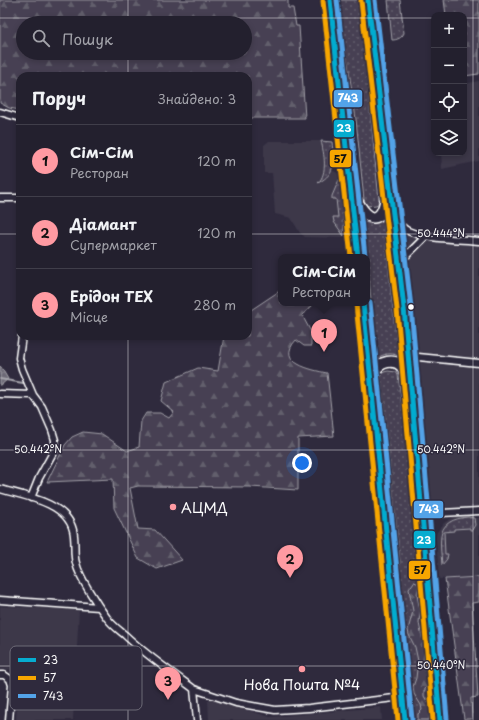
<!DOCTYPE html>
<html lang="uk">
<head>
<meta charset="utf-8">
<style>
  body { margin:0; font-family:"Playpen Sans",sans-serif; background:#2f2d3a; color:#f1f3f6 }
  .controls { position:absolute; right:12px; top:12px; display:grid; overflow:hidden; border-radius:8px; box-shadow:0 2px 6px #0003 }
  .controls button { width:36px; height:36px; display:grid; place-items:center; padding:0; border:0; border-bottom:1px solid #403e4a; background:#23202e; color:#f1f3f6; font:20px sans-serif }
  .you { position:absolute; left:302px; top:463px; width:14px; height:14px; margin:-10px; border:3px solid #fff; border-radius:50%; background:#1a73e8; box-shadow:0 0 0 6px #1a73e833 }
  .badge { display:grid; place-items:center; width:26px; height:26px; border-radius:50%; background:#ff9aa2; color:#111; font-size:13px; font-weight:700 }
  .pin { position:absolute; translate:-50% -33px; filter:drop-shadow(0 1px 2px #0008) }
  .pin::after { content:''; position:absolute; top:21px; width:14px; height:12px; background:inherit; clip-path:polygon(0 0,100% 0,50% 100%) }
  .popup { position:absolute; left:278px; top:254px; width:92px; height:52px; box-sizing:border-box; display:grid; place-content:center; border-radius:8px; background:#23202e; filter:drop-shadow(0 1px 3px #0005); font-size:13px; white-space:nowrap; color:#a3a3aa }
  .popup b { font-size:15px; color:#f1f3f6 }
  .popup::after { content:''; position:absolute; left:50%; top:100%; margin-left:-8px; border:8px solid transparent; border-top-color:#23202e }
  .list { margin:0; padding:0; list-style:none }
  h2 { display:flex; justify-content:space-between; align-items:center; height:52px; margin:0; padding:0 16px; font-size:17px }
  h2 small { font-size:13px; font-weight:400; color:#a3a3aa }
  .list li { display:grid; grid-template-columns:26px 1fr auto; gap:12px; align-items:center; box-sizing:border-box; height:72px; padding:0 16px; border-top:1px solid #403e4a }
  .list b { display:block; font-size:15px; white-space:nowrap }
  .list p { margin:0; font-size:13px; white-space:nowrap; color:#a3a3aa }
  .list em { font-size:13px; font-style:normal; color:#a3a3aa }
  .icon { flex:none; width:22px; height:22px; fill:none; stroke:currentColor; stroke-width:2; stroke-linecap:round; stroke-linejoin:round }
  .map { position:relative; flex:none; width:479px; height:720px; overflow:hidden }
  .search { position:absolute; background:#23202e; box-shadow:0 2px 6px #0003; left:16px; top:16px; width:236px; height:44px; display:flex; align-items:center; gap:10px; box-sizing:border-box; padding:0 14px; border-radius:22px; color:#a3a3aa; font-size:15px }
  .panel { position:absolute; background:#23202e; box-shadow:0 2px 6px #0003; left:16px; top:72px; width:236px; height:268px; border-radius:12px }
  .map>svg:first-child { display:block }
</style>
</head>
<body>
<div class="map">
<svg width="479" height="720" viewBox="0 0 479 720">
  <defs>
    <pattern id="grass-dots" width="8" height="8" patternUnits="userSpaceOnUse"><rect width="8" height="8" fill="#464152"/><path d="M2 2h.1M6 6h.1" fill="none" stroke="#625e6c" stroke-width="1.8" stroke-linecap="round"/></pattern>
    <pattern id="forest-firs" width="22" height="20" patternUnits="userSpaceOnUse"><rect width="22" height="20" fill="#464152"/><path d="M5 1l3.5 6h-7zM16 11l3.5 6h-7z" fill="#625e6c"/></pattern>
    <pattern id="water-waves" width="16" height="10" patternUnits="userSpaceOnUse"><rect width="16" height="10" fill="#6d6a77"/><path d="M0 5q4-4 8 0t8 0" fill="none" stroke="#83808b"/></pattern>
  </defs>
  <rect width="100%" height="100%" fill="#2f2a3d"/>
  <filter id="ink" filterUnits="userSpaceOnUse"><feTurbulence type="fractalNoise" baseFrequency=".025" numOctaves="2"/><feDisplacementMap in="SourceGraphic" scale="8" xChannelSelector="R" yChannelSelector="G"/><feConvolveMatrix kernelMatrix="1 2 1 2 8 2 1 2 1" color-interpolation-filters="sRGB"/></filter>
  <g filter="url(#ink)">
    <path fill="#3c3749" d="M479 81V161L442 169 441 153H464V84Z
      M269 141H321L325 167 321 180H324L328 176 332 170 341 175 344 236 339 238 305 237 300 233 291 218 275 214 272 173H264V145Z
      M394 217 409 231 479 241V511L423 514Z
      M471 514 474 518H479V577L439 579 436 537 437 532 444 523 453 517Z
      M0 606 79 610 73 720H16L19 670 0 669Z
      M211 699 270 717 381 707 382 720H209L208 701Z"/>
    <path fill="url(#grass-dots)" stroke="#a2a0a8" d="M340 0H359L379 200V203L376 205 367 206 364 200 356 119 345 44Z
      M388 0H400L404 33C402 38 397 40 392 40Z
      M321 141 332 142C334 161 337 173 318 183 328 173 324 154 321 141Z
      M341 175 344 235V236L334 222 333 217H338L336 199H332V196Z
      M383 219 398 356C391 352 384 354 377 358L363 221C370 225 376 224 383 219Z
      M388 371 396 372 398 375 416 520 426 656 432 720H413L401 601 400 561 381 377 384 372Z
      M468 517 474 518 475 525 472 530H470V528L454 529V531L444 532 445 554H448L447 559 442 565C440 539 435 520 468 517Z"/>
    <path fill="url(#forest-firs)" stroke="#a2a0a8" fill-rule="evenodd" d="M0 0H288V8H293L296 26H299L305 118H248V76H20V110L9 108 0 103ZM23 23H245V53H23Z
      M444 0H479V74L464 76V15H446Z
      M281 290V303H312V306L302 315 311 332V346H304L296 340C275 363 312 370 327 373L334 436 298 438V490L250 487 138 486 130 488 138 529 155 530 182 560 157 569 138 558 114 508 113 479 47 482 65 445 72 437 83 432 102 434 127 451 139 447 141 421 146 413H160L169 418 174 412 161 401 166 382 198 368 218 371 224 336H248V312Z
      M479 577V602L472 603 478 697 471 698 472 719H464L445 579Z
      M414 582 417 583 418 587 417 595 420 611 419 623 424 647 423 664 427 676V686L424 691V696L430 707 429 720H418V714L422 710 421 705 414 694 413 687 416 678 418 661 415 647 409 635 408 630 413 611 409 589Z"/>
    <path fill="url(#water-waves)" stroke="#a7a6ad" d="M0 366 1 367 8 379 0 386Z"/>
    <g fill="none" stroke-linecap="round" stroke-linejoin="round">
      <path stroke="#a7a6ad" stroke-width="2" d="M0 379 23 383"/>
      <defs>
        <path id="minor" d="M0 112 20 118
          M0 198H20
          M395 218C399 223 402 228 408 231 426 239 459 239 479 241
          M399 263 426 236
          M22 336 19 358 22 369 33 395 42 407 52 430 55 440V449L39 478 31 498
          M408 356 479 363
          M0 394 33 395
          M0 489C24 496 66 502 73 530 76 541 73 553 76 563 79 577 98 606 107 618 112 625 119 630 125 635 146 655 171 672 194 689L197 720
          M423 514 479 511
          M0 600 99 607
          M0 675H4L10 679 12 685 9 720
          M194 689 236 703 275 710 309 708 403 697"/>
        <path id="trunk" d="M330 0 358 257
          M368 0 404 308 423 514 440 720
          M353 194C357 201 370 228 381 213 385 207 386 197 388 190
          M363 303 378 443 405 720
          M374 382C374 379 374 375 375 372 379 361 395 358 402 367 404 370 405 375 407 379"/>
      </defs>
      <use href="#minor" stroke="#fff" stroke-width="9"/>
      <use href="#trunk" stroke="#fff" stroke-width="13"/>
      <use href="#minor" stroke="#2f2a3d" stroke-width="6"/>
      <use href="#trunk" stroke="#2f2a3d" stroke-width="10"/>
      <defs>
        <path id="bus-1" d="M330 0 358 257
          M368 0 404 308 440 720
          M363 303 405 720"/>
        <path id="bus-2" d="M323 1 351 257
          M361 1 397 309 433 720
          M356 304 398 720"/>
        <path id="bus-3" d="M337 0 365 256
          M375 0 411 307 447 719
          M370 302 412 719"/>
      </defs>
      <use href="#bus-1" stroke="#2f2a3d" stroke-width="8"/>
      <use href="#bus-2" stroke="#2f2a3d" stroke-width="8"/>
      <use href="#bus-3" stroke="#2f2a3d" stroke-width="8"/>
      <use href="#bus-1" stroke="#06acd0" stroke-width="5"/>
      <use href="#bus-2" stroke="#f7a600" stroke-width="5"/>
      <use href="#bus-3" stroke="#53a3e8" stroke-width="5"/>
    </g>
  </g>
  <path fill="none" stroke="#fff" stroke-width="1" stroke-opacity="0.45" d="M128 0V23M473 0V720M0 18H434M464 18H479M128 53V76M0 234H20M248 234H479M128 336V720M0 450H479M0 666H479"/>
  <circle fill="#fff" stroke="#2f2a3d" stroke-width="1.5" cx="411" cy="307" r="3.5"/>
  <g fill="#ff9aa2" stroke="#2f2a3d" stroke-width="1.5">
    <circle cx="173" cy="507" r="4"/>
    <circle cx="302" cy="669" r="4"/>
  </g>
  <g text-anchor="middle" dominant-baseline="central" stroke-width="3" stroke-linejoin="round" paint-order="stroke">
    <g font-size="14" fill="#fff" stroke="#2f2a3d" text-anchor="start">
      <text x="181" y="507">АЦМД</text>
      <text x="302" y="684" text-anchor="middle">Нова Пошта №4</text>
    </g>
  </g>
  <rect x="10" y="646" width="132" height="64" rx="6" fill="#2f2a3d" stroke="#6d6a77" stroke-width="1"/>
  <rect x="18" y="658" width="18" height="4" fill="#06acd0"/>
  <rect x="18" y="676" width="18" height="4" fill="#f7a600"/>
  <rect x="18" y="694" width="18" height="4" fill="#53a3e8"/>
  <g font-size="11" fill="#fff">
    <text x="43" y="664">23</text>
    <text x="43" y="682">57</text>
    <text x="43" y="700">743</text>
  </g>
  <g font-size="10" text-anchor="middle" fill="#fff" stroke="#2f2a3d" stroke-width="3" stroke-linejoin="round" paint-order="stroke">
    <text x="441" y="237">50.444°N</text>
    <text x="38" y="453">50.442°N</text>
    <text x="441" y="453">50.442°N</text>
    <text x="441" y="669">50.440°N</text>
  </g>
  <g stroke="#2f2a3d" stroke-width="1.5">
    <rect x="333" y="89" width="30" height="19" rx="4" fill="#53a3e8"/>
    <rect x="333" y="119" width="22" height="19" rx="4" fill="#06acd0"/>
    <rect x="329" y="149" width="23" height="19" rx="4" fill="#f7a600"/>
    <rect x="413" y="500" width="31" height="19" rx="4" fill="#53a3e8"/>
    <rect x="413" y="530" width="23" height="19" rx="4" fill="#06acd0"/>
    <rect x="408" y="560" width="23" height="20" rx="4" fill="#f7a600"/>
  </g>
  <g font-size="11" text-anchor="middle" font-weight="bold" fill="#fff">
    <text x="348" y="102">743</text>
    <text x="344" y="132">23</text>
    <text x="429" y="513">743</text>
    <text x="424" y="544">23</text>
  </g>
  <g font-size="11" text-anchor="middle" font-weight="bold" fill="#111">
    <text x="340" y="163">57</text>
    <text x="420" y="574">57</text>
  </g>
</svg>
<div class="controls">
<button>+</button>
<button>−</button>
<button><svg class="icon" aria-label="locate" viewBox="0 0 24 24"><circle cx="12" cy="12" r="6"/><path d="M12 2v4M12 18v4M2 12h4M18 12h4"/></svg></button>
<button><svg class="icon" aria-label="layers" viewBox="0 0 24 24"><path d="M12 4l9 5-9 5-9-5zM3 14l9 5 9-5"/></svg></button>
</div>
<div class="you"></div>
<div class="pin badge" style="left:324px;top:352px">1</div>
<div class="popup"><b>Сім-Сім</b>Ресторан</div>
<div class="pin badge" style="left:290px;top:578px">2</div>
<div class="pin badge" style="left:168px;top:700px">3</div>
<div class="search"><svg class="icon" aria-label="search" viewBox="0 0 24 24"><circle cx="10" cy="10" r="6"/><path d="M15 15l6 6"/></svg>Пошук</div>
<section class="panel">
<h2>Поруч<small>Знайдено: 3</small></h2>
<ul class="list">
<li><span class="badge">1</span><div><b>Сім-Сім</b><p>Ресторан</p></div><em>120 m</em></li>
<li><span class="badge">2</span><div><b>Діамант</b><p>Супермаркет</p></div><em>120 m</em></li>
<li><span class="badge">3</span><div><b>Ерідон ТЕХ</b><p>Місце</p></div><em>280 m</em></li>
</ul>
</section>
</div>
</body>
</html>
